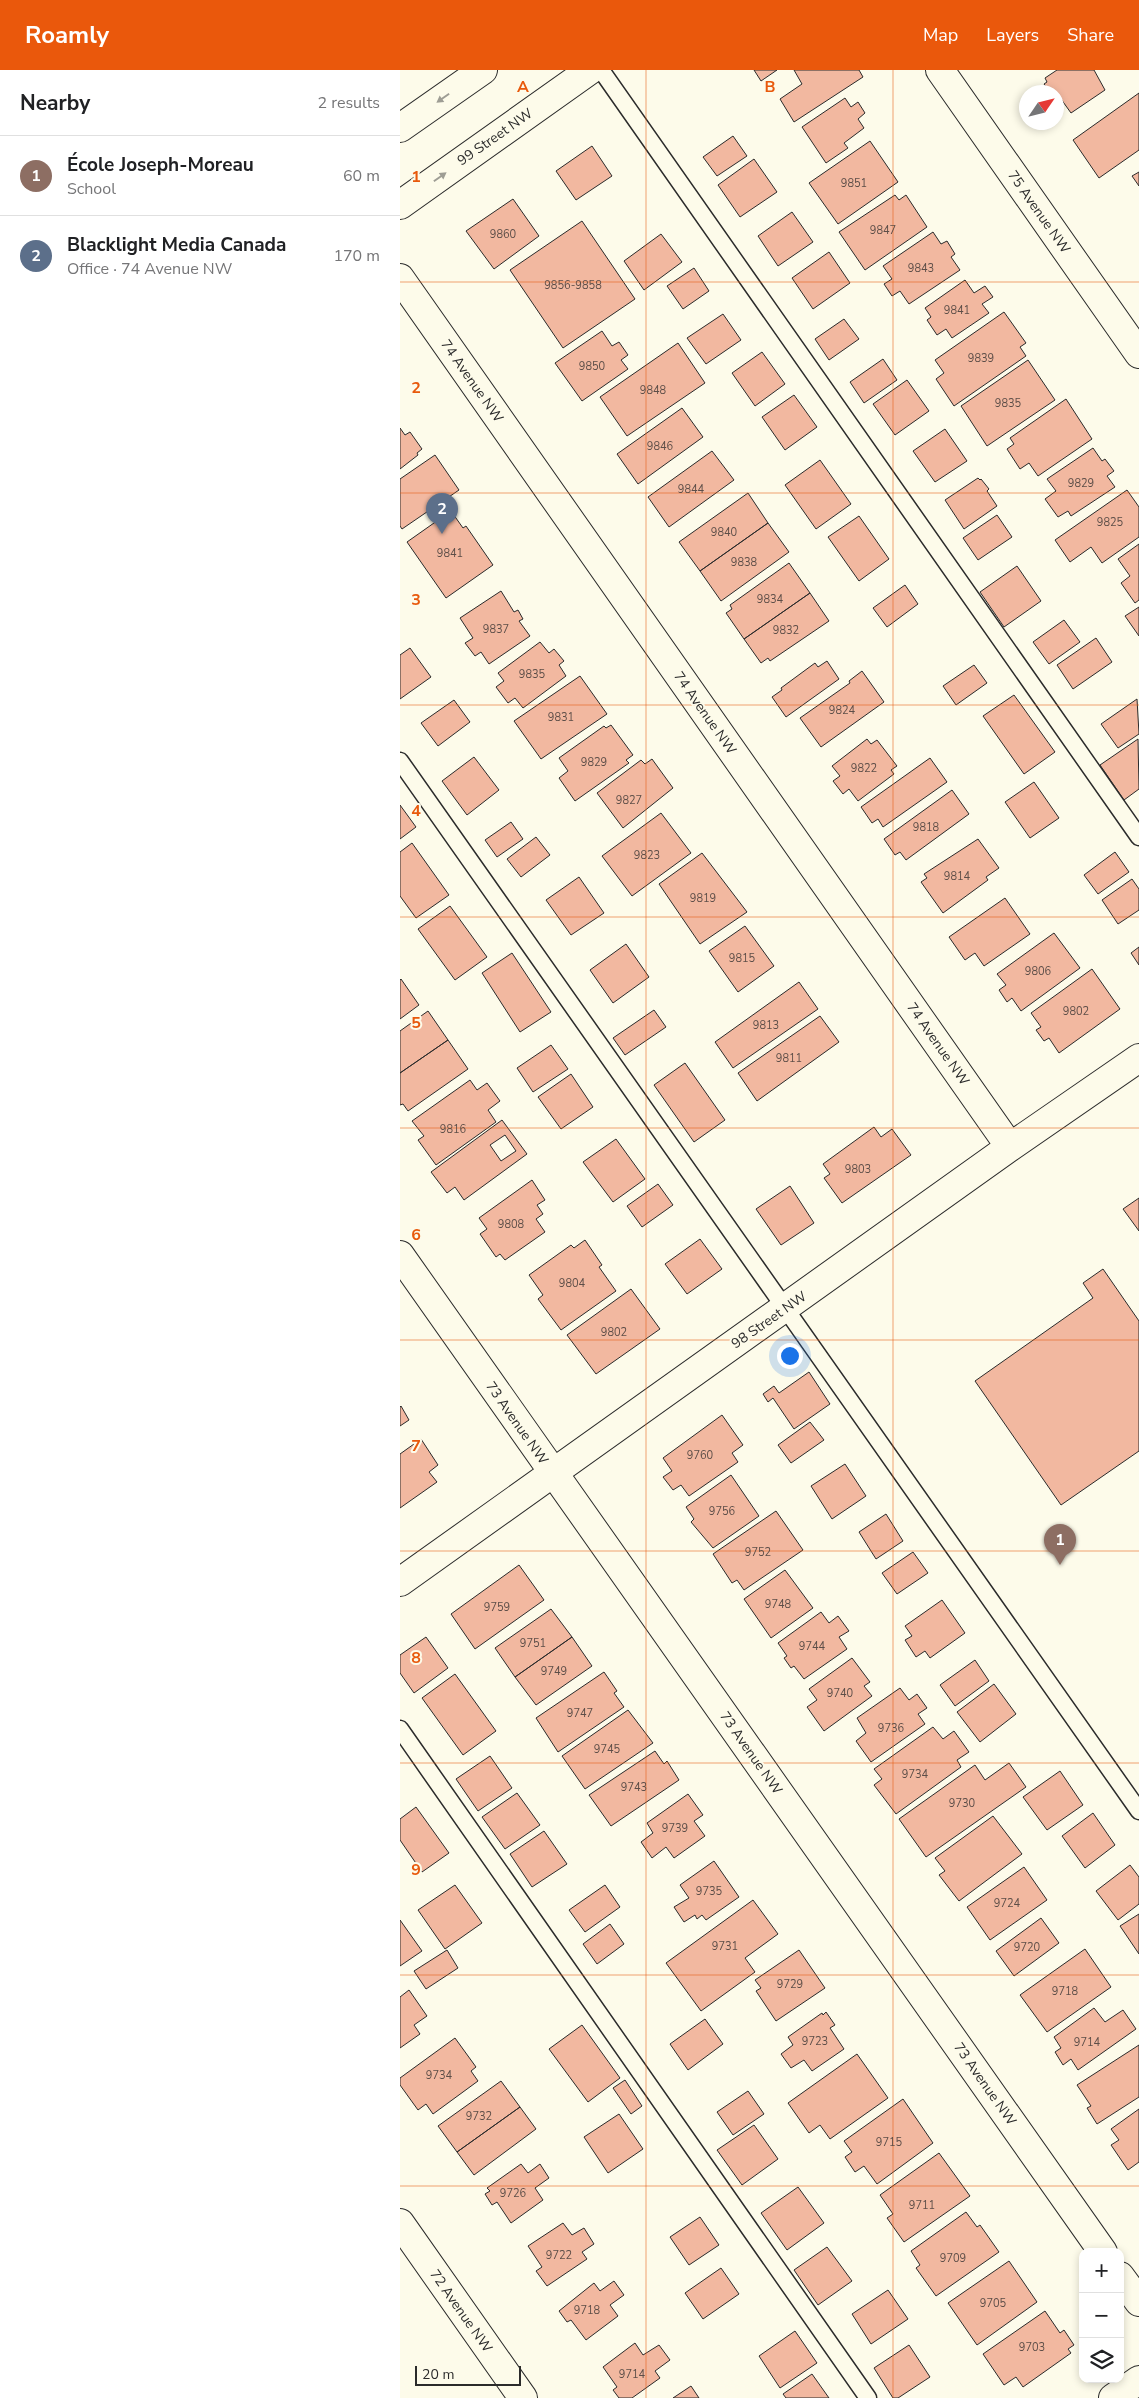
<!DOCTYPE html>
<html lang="en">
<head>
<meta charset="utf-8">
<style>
  body { margin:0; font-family:"Nunito Sans",sans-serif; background:#f2f2f2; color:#202124 }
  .controls { position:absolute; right:15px; bottom:15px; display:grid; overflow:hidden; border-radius:10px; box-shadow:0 2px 8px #0003 }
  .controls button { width:45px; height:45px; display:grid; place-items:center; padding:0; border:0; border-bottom:1px solid #e0e0e0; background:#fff; color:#202124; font:25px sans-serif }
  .compass { position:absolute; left:619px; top:15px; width:45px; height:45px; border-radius:50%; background:#fff; box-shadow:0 2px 8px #0003; rotate:55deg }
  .scale { position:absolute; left:15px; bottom:12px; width:106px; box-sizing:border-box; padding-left:5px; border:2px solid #2b2b2b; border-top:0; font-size:14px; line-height:18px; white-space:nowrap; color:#2b2b2b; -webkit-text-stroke:4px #fdfbea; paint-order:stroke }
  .you { position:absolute; left:389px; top:1285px; width:18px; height:18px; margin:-12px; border:4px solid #fff; border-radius:50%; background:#1a73e8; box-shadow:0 0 0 8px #1a73e833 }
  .badge { display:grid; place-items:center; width:32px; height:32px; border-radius:50%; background:#ea580c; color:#fff; font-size:16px; font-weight:700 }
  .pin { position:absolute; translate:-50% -41px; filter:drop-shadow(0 1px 2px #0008) }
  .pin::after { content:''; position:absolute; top:26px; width:18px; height:15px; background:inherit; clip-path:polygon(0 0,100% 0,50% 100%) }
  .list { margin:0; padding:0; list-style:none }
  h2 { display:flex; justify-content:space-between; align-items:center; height:65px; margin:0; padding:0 20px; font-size:21px }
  h2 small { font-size:16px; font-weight:400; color:#757577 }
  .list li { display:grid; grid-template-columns:32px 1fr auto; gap:15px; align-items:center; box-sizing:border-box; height:80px; padding:0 20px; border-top:1px solid #e0e0e0 }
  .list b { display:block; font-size:19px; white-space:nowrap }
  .list p { margin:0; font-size:16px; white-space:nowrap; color:#757577 }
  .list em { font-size:16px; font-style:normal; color:#757577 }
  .icon { flex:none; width:28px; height:28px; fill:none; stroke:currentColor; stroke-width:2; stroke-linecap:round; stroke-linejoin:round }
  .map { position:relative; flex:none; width:739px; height:2328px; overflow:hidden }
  header { display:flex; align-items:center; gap:30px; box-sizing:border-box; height:70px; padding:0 25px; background:#ea580c; color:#fff }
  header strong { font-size:24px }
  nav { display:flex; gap:28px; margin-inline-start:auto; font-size:18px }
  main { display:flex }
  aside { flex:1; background:#fff }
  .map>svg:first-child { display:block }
</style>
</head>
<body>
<header>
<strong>Roamly</strong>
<nav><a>Map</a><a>Layers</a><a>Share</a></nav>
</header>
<main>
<aside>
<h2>Nearby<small>2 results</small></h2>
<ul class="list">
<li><span class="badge" style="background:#8d6e63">1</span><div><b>École Joseph-Moreau</b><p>School</p></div><em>60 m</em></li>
<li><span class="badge" style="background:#5c6f8a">2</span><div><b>Blacklight Media Canada</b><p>Office · 74 Avenue NW</p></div><em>170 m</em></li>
</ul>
</aside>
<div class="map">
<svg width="739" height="2328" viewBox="0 0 739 2328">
  <rect width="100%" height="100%" fill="#fdfbea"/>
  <path fill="#f2b8a0" stroke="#2b2b2b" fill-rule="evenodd" d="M354 0H377L361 11Z
    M459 0 463 7 394 52 380 29 402 14 394 0Z
    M657 0H694L705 20 671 43 656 22H650L644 14 647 12 645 8Z
    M739 23V80L699 108 673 70Z
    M445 28 451 37 458 32 465 43 458 49 464 58 444 73 448 78 426 93 402 57Z
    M333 66 347 86 317 106 303 87Z
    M470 71 498 112 438 154 409 113Z
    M192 76 212 106 176 130 156 101Z
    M354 89 377 122 340 147 318 115Z
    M739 102V116L732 106Z
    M495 125 499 130 506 125 527 157 465 200 439 162Z
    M113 129 139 166 94 199 66 161Z
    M392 142 413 172 378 196 358 166Z
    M182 151 235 229 163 278 110 200Z
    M533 162 541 174 547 171 555 184 551 187 560 200 509 234 500 221 492 226 484 214 492 209 483 196Z
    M261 164 282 192 244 220 224 191Z
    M429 182 450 213 413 239 392 208Z
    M294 198 309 221 283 239 267 216Z
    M565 210 574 223 585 216 593 227 582 234 589 243 552 268 546 259 537 265 527 250 531 247 525 238Z
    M604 242 626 273 620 277 626 286 554 336 536 309 544 303 535 290Z
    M323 244 341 270 306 294 287 268Z
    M444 249 459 269 429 290 415 269Z
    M202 261 212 276 219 272 228 285 221 290 228 299 182 331 155 293Z
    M278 273 305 313 227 366 200 327Z
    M362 282 385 314 355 336 332 303Z
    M483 289 497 310 464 333 450 312Z
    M628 290 655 330 587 376 561 336Z
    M507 310 529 341 495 365 473 334Z
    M394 325 417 357 385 380 362 347Z
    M666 329 692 369 638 406 629 393 620 399 607 379 614 374 610 368Z
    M282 338 303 367 238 414 217 384Z
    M0 358 5 365 10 362 22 379 17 383 18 385 0 399Z
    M545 359 567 391 535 412 513 381Z
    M693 378 702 391 705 389 714 401 707 406 715 417 671 446 668 441 658 447 645 429 656 421 647 409Z
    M312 381 334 410 269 457 248 427Z
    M35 385 59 420 2 459 0 456V409Z
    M420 390 451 434 416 459 385 415Z
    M578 408 580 410 581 409 589 419 587 421 597 436 564 459 545 430Z
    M727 420 739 437V467L702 493 691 477 670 492 655 470Z
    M348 423 368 453 300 501 279 472Z
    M51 441 63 458 66 456 93 495 46 528 7 472Z
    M597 445 612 467 578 490 563 468Z
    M459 446 489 489 459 511 428 467Z
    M368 453 389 482 321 531 300 501Z
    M739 474V530L735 533 721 513 730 506 718 489Z
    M389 493 410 523 344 569 326 543 332 539 330 535Z
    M617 496 641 531 604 557 580 522Z
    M505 515 518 534 487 557 473 538Z
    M101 521 114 542 118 540 123 549 119 551 130 566 89 594 81 582 75 586 65 573 73 568 60 548Z
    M410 523 429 551 370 591 368 588 361 593 344 569Z
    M739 537V566L725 546Z
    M664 550 680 572 649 594 633 572Z
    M696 568 712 592 673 619 657 595Z
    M140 572 149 583 154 579 164 591 159 595 166 606 123 638 115 628 108 633 96 617 104 611 98 603Z
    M10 578 31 607 0 629V585Z
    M427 591 439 609 386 647 372 627 382 620 381 618 415 593 418 597Z
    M574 595 587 613 556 635 543 616Z
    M462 601 484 632 421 677 400 648 450 613 449 611Z
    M180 606 207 644 141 689 114 651Z
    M614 625 655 682 624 704 583 646Z
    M737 629 739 664 718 678 701 654Z
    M54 630 70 652 38 676 21 653Z
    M211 655 233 685 226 690 229 693 175 731 159 708 168 701 159 688 204 656 206 658Z
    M467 669 471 674 477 670 497 696 491 700 494 704 458 731 449 719 443 724 433 711 440 706 432 696Z
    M738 669 739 719 724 730 700 695Z
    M74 687 99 720 67 745 42 711Z
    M530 688 547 712 483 757 478 749 472 753 461 737Z
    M252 689 273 718 223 758 197 723 241 690 245 694Z
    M634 712 659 748 630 768 605 732Z
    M552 720 569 744 506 790 500 782 495 785 484 769Z
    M0 735 16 757 0 769Z
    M261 743 291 783 232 826 202 786Z
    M111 752 123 769 97 787 85 770Z
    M136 767 150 785 121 807 107 789Z
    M578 769 599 798 586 807 588 810 543 843 521 812 527 808 524 804Z
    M12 773 49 825 16 848 0 826V782Z
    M715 782 729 802 698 824 684 805Z
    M302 783 347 842 300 874 259 814Z
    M179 807 204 843 171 865 146 830Z
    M732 809 739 819V840L718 854 702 830Z
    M605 828 630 864 584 896 575 883 565 890 549 867Z
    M50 836 87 887 55 910 18 859Z
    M345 856 374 896 338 922 309 881Z
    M654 863 680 898 621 941 612 928 607 932 599 920 606 915 597 904Z
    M226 874 249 907 213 933 190 900Z
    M739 877V895L731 883Z
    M112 883 151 942 120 962 82 903Z
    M692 899 720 939 659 983 649 968 644 971 636 960 641 957 631 943Z
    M1 909 19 935 0 949V910Z
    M399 912 418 939 333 998 315 972Z
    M254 940 266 957 225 985 213 968Z
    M28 941 48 970 0 1003V961Z
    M420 946 439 972 357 1031 338 1003Z
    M48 970 68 999 8 1041 3 1034 0 1035V1003Z
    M151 975 168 999 133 1022 117 998Z
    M285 993 325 1050 294 1072 254 1015Z
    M171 1004 193 1037 161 1059 138 1027Z
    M70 1010 77 1020 87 1013 100 1031 88 1040 96 1052 36 1095 18 1070 24 1066 12 1051Z
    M102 1050 127 1084 64 1130 55 1117 47 1123 31 1102ZM105 1065 116 1081 101 1091 90 1075Z
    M474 1057 481 1067 492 1059 511 1085 442 1133 424 1108 430 1104 423 1094Z
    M216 1069 245 1109 213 1132 183 1092Z
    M132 1110 145 1130 137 1135 143 1144 136 1149 145 1162 105 1190 100 1184 96 1187 80 1164 87 1159 79 1148Z
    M258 1114 273 1135 242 1157 227 1136Z
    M390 1116 414 1153 381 1175 356 1139Z
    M739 1128V1161L723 1139Z
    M300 1169 322 1199 287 1224 265 1194Z
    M185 1170 202 1195 199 1197 216 1221 161 1260 138 1229 143 1225 129 1205 171 1175 174 1178Z
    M703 1199 739 1251V1381L661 1435 575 1311 693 1228 683 1213Z
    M231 1219 260 1259 196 1304 167 1265Z
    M409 1302 430 1334 394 1359 373 1328 368 1332 363 1324 374 1316 379 1323Z
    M1 1336 9 1350 0 1356V1337Z
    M322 1345 343 1375 332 1383 338 1392 289 1426 281 1415 273 1420 263 1407 272 1401 263 1388Z
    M410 1352 424 1370 391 1393 378 1375Z
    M21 1369 38 1395 29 1402 37 1412 0 1438V1384Z
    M445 1394 466 1426 432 1449 411 1416Z
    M331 1405 359 1446 313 1478 291 1452 294 1449 286 1437Z
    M376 1441 403 1480 344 1520 337 1510 332 1513 313 1484Z
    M486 1444 503 1471 476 1489 459 1462Z
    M513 1482 528 1503 497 1524 482 1503Z
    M119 1495 144 1530 75 1579 51 1544Z
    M385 1500 413 1538 371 1568 344 1529Z
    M542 1530 565 1563 530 1588 525 1581 516 1587 505 1570 512 1566 505 1556Z
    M151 1539 172 1567 115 1607 95 1578Z
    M421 1542 429 1553 438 1546 449 1561 439 1567 447 1579 404 1609 394 1596 391 1598 384 1588 387 1586 378 1573Z
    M26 1567 48 1598 14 1623 0 1603V1585Z
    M172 1567 192 1596 136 1635 115 1607Z
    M452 1588 470 1612 464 1616 472 1626 424 1661 407 1637 417 1630 409 1619Z
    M575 1590 589 1611 555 1636 540 1615Z
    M204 1602 217 1621 214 1623 224 1637 158 1682 136 1648Z
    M55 1604 96 1661 63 1685 22 1628Z
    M594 1614 616 1644 580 1672 557 1642Z
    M500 1618 509 1630 517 1624 527 1638 518 1644 525 1654 471 1692 456 1671 466 1663 457 1648Z
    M228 1640 253 1673 185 1719 162 1686Z
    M533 1657 543 1669 554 1661 569 1682 557 1690 561 1697 496 1744 474 1715 482 1709 474 1699Z
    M255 1681 264 1694 267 1691 279 1710 211 1756 189 1725Z
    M90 1686 112 1718 78 1741 56 1709Z
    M609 1693 626 1717 526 1787 499 1749 575 1695 585 1710Z
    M660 1701 683 1735 647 1760 623 1727Z
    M117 1723 140 1755 105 1779 82 1747Z
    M288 1724 303 1745 294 1751 305 1766 274 1788 266 1777 252 1788 241 1772 253 1763 247 1753Z
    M16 1737 49 1783 22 1802 0 1770V1749Z
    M693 1743 715 1775 685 1798 662 1766Z
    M593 1746 622 1784 559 1831 539 1805 545 1801 535 1788Z
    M144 1761 167 1794 132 1817 110 1784Z
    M314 1791 339 1827 306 1850 302 1845 297 1849 295 1845 284 1852 274 1837 289 1828 280 1815Z
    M730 1795 739 1807V1834L718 1850 696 1821Z
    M624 1797 647 1830 590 1870 567 1837Z
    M55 1815 82 1853 45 1879 18 1840Z
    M205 1815 220 1837 185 1862 169 1840Z
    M353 1830 378 1864 345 1888 355 1902 301 1941 266 1893Z
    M739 1844V1884L720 1856Z
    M641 1848 659 1873 614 1906 596 1881Z
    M0 1850 22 1881 0 1896Z
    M210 1854 224 1874 197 1894 183 1874Z
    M685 1879 711 1917 647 1962 620 1925Z
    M47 1880 58 1898 26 1919 14 1901Z
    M399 1880 425 1918 376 1951 356 1921 361 1918 355 1910Z
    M9 1920 27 1946 14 1955 20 1964 0 1978V1927Z
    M694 1938 705 1952 723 1940 736 1959 678 2000 671 1989 663 1995 655 1982 661 1978 654 1967Z
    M426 1942 435 1955 430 1958 444 1979 412 2001 404 1990 391 1998 381 1984 393 1975 388 1967 422 1943 423 1945Z
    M305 1949 323 1974 288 2000 270 1974Z
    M182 1955 220 2008 188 2032 149 1979Z
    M55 1968 76 1997 71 2001 78 2011 33 2044 26 2034 18 2040 0 2015V2008Z
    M739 1975V2027L697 2054 687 2038 691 2036 677 2015Z
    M457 1984 488 2028 430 2069 420 2055 409 2063 388 2033Z
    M225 2010 242 2036 231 2044 213 2018Z
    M101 2011 120 2037 57 2082 38 2056Z
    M348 2021 364 2044 333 2065 317 2042Z
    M503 2029 533 2073 477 2114 464 2096 455 2102 445 2087 452 2082 444 2071Z
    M120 2037 136 2059 74 2105 57 2082Z
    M739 2039V2092L728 2100 711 2075 719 2070 711 2059Z
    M219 2044 243 2079 208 2103 184 2067Z
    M354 2055 378 2089 342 2115 317 2080Z
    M539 2083 570 2126 504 2172 487 2148 493 2144 480 2125Z
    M121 2094 128 2103 140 2094 149 2108 135 2118 143 2130 111 2153 97 2132 92 2135 85 2124 90 2121 87 2118Z
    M398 2117 424 2153 387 2180 361 2143Z
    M566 2142 577 2157 580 2155 599 2182 536 2226 516 2198 520 2195 511 2181Z
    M300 2147 319 2175 289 2195 270 2167Z
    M163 2153 172 2165 184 2158 194 2174 182 2182 187 2189 147 2216 136 2201 142 2197 128 2176Z
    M427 2177 452 2211 418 2235 394 2200Z
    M609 2191 637 2232 577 2275 548 2233Z
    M321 2198 339 2224 303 2249 285 2223Z
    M214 2211 224 2225 210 2235 218 2246 186 2270 171 2250 167 2252 159 2241 194 2213 200 2221Z
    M488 2220 508 2249 471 2274 452 2244Z
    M645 2241 660 2263 664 2260 674 2275 668 2279 671 2283 623 2317 616 2307 604 2315 583 2284Z
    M395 2261 417 2293 380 2318 359 2286Z
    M235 2273 243 2285 259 2275 270 2290 255 2301 260 2308 232 2328H219L213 2320 217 2317 203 2297Z
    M509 2275 530 2307 498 2328H493L474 2298Z
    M412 2304 429 2328H386L383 2324Z
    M291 2316 299 2328H273Z"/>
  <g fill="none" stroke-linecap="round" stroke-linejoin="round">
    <defs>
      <path id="lane" d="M201 0 739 767
        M0 691 739 1741
        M0 1659 468 2328"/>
      <path id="street" d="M540 0 739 284
        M0 208 610 1077
        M0 1185 703 2182
        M0 1512 610 1077 739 988
        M0 2153 123 2328
        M720 2206 739 2232
        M713 2328 739 2310"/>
      <path id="secondary" d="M0 58 83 0
        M0 135 190 0"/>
    </defs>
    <use href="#lane" stroke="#2b2b2b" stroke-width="19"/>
    <use href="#street" stroke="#2b2b2b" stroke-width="30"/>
    <use href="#secondary" stroke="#2b2b2b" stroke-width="30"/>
    <use href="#lane" stroke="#fdfbea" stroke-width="16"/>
    <use href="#street" stroke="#fdfbea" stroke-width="28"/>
    <use href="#secondary" stroke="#fdfbea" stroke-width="28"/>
  </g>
  <defs><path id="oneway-solid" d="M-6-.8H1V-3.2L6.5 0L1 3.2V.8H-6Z" transform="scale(1.25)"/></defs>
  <g fill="#9e9d94">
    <use href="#oneway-solid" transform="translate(43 28) rotate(145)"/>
    <use href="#oneway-solid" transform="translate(40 107) rotate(-35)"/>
  </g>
  <path fill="none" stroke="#e8590c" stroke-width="1" stroke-opacity="0.55" d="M246 0V2328M493 0V2328M0 212H739M0 423H739M0 635H739M0 847H739M0 1058H739M0 1270H739M0 1481H739M0 1693H739M0 1905H739M0 2116H739"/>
  <g text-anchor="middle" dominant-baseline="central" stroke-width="4" stroke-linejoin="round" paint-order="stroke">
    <g font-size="11" fill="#5d4e48">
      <text x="454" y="113">9851</text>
      <text x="483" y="160">9847</text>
      <text x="103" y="164">9860</text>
      <text x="521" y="198">9843</text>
      <text x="173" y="215">9856-9858</text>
      <text x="557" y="240">9841</text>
      <text x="581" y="288">9839</text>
      <text x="192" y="296">9850</text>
      <text x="253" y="320">9848</text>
      <text x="608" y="333">9835</text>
      <text x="260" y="376">9846</text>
      <text x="681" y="413">9829</text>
      <text x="291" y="419">9844</text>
      <text x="710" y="452">9825</text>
      <text x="324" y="462">9840</text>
      <text x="50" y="483">9841</text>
      <text x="344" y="492">9838</text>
      <text x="370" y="529">9834</text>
      <text x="96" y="559">9837</text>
      <text x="386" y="560">9832</text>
      <text x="132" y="604">9835</text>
      <text x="442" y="640">9824</text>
      <text x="161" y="647">9831</text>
      <text x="194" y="692">9829</text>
      <text x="464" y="698">9822</text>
      <text x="229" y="730">9827</text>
      <text x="526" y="757">9818</text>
      <text x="247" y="785">9823</text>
      <text x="557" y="806">9814</text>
      <text x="303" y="828">9819</text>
      <text x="342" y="888">9815</text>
      <text x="638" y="901">9806</text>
      <text x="676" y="941">9802</text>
      <text x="366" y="955">9813</text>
      <text x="389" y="988">9811</text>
      <text x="53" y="1059">9816</text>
      <text x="458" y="1099">9803</text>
      <text x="111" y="1154">9808</text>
      <text x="172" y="1213">9804</text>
      <text x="214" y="1262">9802</text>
      <text x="300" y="1385">9760</text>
      <text x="322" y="1441">9756</text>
      <text x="358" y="1482">9752</text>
      <text x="378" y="1534">9748</text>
      <text x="97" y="1537">9759</text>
      <text x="133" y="1573">9751</text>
      <text x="412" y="1576">9744</text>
      <text x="154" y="1601">9749</text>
      <text x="440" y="1623">9740</text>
      <text x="180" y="1643">9747</text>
      <text x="491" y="1658">9736</text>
      <text x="207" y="1679">9745</text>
      <text x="515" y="1704">9734</text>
      <text x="234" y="1717">9743</text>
      <text x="562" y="1733">9730</text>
      <text x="275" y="1758">9739</text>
      <text x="309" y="1821">9735</text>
      <text x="607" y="1833">9724</text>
      <text x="325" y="1876">9731</text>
      <text x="627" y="1877">9720</text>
      <text x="390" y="1914">9729</text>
      <text x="665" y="1921">9718</text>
      <text x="415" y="1971">9723</text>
      <text x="687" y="1972">9714</text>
      <text x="39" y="2005">9734</text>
      <text x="79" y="2046">9732</text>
      <text x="489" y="2072">9715</text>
      <text x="113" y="2123">9726</text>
      <text x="522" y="2135">9711</text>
      <text x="159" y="2185">9722</text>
      <text x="553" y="2188">9709</text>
      <text x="593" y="2233">9705</text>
      <text x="187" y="2240">9718</text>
      <text x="632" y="2277">9703</text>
      <text x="232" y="2304">9714</text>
    </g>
    <g font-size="14" fill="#2b2b2b" stroke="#fdfbea">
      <text transform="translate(95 67) rotate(-35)">99 Street NW</text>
      <text transform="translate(639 142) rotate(55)">75 Avenue NW</text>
      <text transform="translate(72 311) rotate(55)">74 Avenue NW</text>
      <text transform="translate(305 643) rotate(55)">74 Avenue NW</text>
      <text transform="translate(538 974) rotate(55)">74 Avenue NW</text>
      <text transform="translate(369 1250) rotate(-35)">98 Street NW</text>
      <text transform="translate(117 1353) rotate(55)">73 Avenue NW</text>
      <text transform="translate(351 1683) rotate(55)">73 Avenue NW</text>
      <text transform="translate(585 2014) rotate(55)">73 Avenue NW</text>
      <text transform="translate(61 2241) rotate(55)">72 Avenue NW</text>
    </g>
  </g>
  <g font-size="16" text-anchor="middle" font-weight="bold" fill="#e8590c" stroke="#fdfbea" stroke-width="4" stroke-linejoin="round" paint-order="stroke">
    <text x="123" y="22">A</text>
    <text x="370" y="22">B</text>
    <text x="16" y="112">1</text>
    <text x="16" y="323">2</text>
    <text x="16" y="535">3</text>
    <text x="16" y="746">4</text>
    <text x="16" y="958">5</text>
    <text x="16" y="1170">6</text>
    <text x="16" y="1381">7</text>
    <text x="16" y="1593">8</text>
    <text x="16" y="1805">9</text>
  </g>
</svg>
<div class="controls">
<button>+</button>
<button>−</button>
<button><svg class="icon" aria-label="layers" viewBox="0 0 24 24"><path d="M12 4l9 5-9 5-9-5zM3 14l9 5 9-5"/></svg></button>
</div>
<svg class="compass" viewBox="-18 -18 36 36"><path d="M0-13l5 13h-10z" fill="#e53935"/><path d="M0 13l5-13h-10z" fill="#757577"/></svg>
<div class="scale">20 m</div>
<div class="you"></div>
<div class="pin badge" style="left:660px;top:1495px;background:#8d6e63">1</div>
<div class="pin badge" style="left:42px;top:464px;background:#5c6f8a">2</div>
</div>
</main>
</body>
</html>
